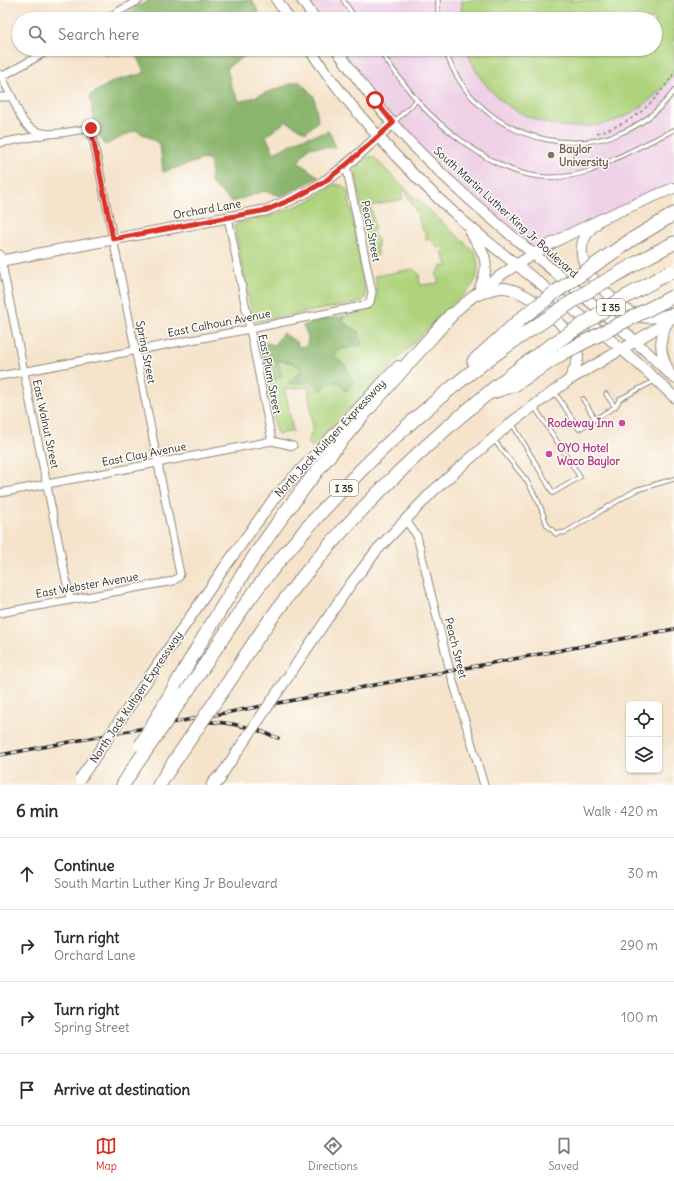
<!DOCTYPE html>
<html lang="en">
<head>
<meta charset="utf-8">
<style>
  body { margin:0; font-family:Delius,sans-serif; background:#f7f7f7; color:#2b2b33 }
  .controls { position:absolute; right:12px; bottom:12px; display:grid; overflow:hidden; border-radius:6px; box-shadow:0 1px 3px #0004 }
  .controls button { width:36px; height:36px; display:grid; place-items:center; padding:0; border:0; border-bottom:1px solid #e1e1e2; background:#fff; color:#2b2b33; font:20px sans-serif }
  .stop { position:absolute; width:12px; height:12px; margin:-9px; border:3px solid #d93025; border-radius:50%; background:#fff }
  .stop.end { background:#d93025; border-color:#fff; box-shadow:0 1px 4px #0008 }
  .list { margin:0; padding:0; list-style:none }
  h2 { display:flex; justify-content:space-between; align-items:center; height:52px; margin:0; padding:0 16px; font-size:17px }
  h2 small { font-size:13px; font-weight:400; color:#7c7c81 }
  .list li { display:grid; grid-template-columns:26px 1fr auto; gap:12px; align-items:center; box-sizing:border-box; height:72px; padding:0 16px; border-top:1px solid #e1e1e2 }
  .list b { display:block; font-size:15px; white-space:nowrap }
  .list p { margin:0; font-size:13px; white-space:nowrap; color:#7c7c81 }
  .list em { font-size:13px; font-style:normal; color:#7c7c81 }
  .icon { flex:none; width:22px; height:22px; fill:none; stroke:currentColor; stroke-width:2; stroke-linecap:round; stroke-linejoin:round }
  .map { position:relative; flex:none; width:674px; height:785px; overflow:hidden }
  .search { position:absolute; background:#fff; box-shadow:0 1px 3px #0004; left:12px; right:12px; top:12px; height:44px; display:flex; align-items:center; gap:10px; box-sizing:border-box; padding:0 14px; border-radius:22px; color:#7c7c81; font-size:15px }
  .sheet { height:340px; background:#fff }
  nav { display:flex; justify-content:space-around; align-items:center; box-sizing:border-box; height:56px; border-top:1px solid #e1e1e2; background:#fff; font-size:11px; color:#7c7c81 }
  nav a { display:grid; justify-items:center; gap:2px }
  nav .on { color:#d93025 }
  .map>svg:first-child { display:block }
</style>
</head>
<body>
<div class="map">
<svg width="674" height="785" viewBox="0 0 674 785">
  <rect width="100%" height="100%" fill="#fdfcf7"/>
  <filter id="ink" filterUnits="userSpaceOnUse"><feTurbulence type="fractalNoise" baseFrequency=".025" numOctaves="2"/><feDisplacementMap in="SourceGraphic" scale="8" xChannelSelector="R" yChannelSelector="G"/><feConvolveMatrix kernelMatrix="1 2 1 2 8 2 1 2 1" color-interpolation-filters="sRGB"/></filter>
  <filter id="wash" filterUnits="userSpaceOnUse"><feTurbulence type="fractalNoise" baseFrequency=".012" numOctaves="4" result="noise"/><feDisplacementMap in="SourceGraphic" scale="16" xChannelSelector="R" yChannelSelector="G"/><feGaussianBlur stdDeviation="0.9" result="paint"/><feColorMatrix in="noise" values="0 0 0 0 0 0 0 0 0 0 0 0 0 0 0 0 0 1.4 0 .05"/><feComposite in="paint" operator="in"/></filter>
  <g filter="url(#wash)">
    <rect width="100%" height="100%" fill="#f5e3ca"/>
    <path fill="#eed0e7" d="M302 0H674V188L533 254 393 123 336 49H655V19H315Z"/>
    <path fill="#aed37c" stroke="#6c7f54" d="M462 0H674C674 16 674 32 674 48 674 55 674 63 674 70 672 79 659 92 652 98 595 152 490 127 467 49H655V19H461Z
      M373 156 393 177 476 253C483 282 470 289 450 306L312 447 307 443 313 429 308 387 285 389 293 431 278 434 276 431 262 362 267 371 277 360 293 363 303 369 289 383 339 381 345 391 344 364 334 358 340 349 351 347 359 332 341 321 344 316C375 310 380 309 375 276L413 269 419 274 420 285 439 283 436 274 442 266H448L442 253 443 247 439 244V249L430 239 425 240 427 236C420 226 419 218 415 208 411 201 407 200 407 191L402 190 403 199 371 206 375 229 371 232 378 240V247H376L378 254 370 260 355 170C357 160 363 158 373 156Z
      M335 184 343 186 348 191 366 296 362 302 257 321 253 319 234 226 237 223 277 214 311 200Z"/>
    <path fill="#8ab56c" stroke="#5a704c" d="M150 0H252L262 19H115Z
      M103 49H256L227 67 231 86 240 102 299 81 314 96 318 121 306 132 286 121 266 136 274 153 301 139 329 131 336 148 309 147 298 162 319 177 282 196 264 191 232 202 211 183V162L204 159 163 172 160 144 136 130 105 145 95 127 90 95 114 81 145 73 135 54H105Z
      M344 316 341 321 359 332 362 345 340 349 334 357 344 364 354 381 346 391 339 382 328 383 321 391 312 382 288 383 303 370 293 363 277 360 282 375 275 380C264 368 261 355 256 339L274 345 283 333 298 343 297 347 307 346 308 336 303 326 320 320Z"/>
  </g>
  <g filter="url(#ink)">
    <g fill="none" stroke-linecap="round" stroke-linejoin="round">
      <defs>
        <path id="lane" d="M343 0 356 19
          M438 19V0
          M378 49C391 66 403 84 417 100 430 116 446 129 462 141 502 171 540 187 590 171L674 130
          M445 49C476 149 611 177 674 91
          M393 123 417 100
          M554 391 579 429 615 407 606 394
          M583 399 595 419
          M615 407 620 399 656 380
          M512 423 553 493 580 477 534 406
          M493 439 527 481 539 503 547 525 556 534 566 532 636 490 674 479"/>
        <path id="street" d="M105 19 139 0
          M0 74 12 97
          M1 77 51 49
          M0 97H12C16 105 19 115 24 122 39 142 70 131 91 128L180 574 179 577 173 581 0 613
          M0 143 43 135
          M228 217 272 441
          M0 254 70 599
          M0 376 250 329 366 305 370 302 372 292 346 165
          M0 493 272 441 293 446
          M405 519 417 536 450 671 484 785"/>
        <path id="secondary" d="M277 0 289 19
          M302 0 315 19
          M309 49C361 123 418 185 488 242 551 293 616 340 674 397
          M336 49C354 74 373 101 393 124 478 218 585 289 674 378
          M597 223C566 248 588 277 611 297 619 304 627 312 638 316 650 320 663 316 674 313
          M470 232C485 253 491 263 480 288
          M0 261 267 210C286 202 305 194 322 183 348 167 370 143 393 123
          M478 295C485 292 494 288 502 288 526 287 580 333 578 358 577 365 573 372 570 378
          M446 320C516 254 586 224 674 188
          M668 322C658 337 660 354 668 369
          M300 659 350 585 377 550 433 491 512 422 569 380 636 341 674 317
          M148 679 224 568 276 496 398 366"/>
        <path id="highway" d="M631 240 674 214
          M649 256 674 243
          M474 361 522 318
          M492 392 514 385 563 353
          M232 677C290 582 366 499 449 426 483 397 516 369 553 344
          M192 684C215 650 237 614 262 582 339 485 430 396 533 328
          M174 688C211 624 249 560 294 501 342 436 397 376 451 315
          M123 785 133 769
          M159 785 174 762
          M213 785 220 777"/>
      </defs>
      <use href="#lane" stroke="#90877a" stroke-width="5.5"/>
      <use href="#street" stroke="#90877a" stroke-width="9"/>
      <use href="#secondary" stroke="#90877a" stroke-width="12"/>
      <use href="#highway" stroke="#90877a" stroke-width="15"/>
      <path stroke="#90877a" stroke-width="1.5" stroke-dasharray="3 3" stroke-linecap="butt" d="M597 133C635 122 653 105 674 73"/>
      <use href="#lane" stroke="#fff" stroke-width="3.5"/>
      <use href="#street" stroke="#fff" stroke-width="7"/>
      <use href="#secondary" stroke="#fff" stroke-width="10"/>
      <use href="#highway" stroke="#fff" stroke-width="13"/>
      <defs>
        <path id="rail" d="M202 722C230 721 253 727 278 738
          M0 755 674 629"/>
      </defs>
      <use href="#rail" stroke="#2b2b2b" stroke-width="3.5"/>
      <use href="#rail" stroke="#fdfcf7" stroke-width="2" stroke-dasharray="6" stroke-linecap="butt"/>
      <defs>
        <path id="secondary-bridge" d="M220 777 300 659
          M80 779 148 679"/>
        <path id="highway-bridge" d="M522 318 557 291 631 240
          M533 328 585 293 649 256
          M553 344 620 300 670 272
          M563 353 674 296
          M141 745 174 688
          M174 762 232 677
          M133 769 192 684"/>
      </defs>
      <use href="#secondary-bridge" stroke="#90877a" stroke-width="12" stroke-linecap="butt"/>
      <use href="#highway-bridge" stroke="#90877a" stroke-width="15" stroke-linecap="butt"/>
      <use href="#secondary-bridge" stroke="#fff" stroke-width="10"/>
      <use href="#highway-bridge" stroke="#fff" stroke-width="13"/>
    </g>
  </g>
  <g fill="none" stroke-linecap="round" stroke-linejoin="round" filter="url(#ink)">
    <path stroke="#d93025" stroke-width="5" d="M91 128 113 239 267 210 297 197 324 182 346 165 393 123 375 100"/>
  </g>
  <circle fill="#8d6e63" stroke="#fdfcf7" stroke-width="1.5" cx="551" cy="155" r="4"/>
  <g fill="#d1479c" stroke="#fdfcf7" stroke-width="1.5">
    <circle cx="622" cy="423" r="4"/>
    <circle cx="549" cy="454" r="4"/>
  </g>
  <g text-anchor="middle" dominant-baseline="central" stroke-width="3" stroke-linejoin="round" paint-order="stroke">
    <g fill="#fdfcf7" stroke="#6a6a68" stroke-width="1">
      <rect x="597" y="299" width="28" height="16" rx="3"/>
      <rect x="330" y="480" width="28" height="16" rx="3"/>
    </g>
    <g font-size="10" font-weight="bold" fill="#2b2b2b">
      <text x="611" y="307">I 35</text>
      <text x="344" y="488">I 35</text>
    </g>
    <g font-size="11" font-weight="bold" fill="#785e54" stroke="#fdfcf7" text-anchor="start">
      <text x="559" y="149">Baylor<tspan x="559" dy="13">University</tspan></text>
    </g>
    <g font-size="11" fill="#2b2b2b" stroke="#fdfcf7">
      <text transform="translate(207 209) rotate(-10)">Orchard Lane</text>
      <text transform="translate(506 212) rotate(42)">South Martin Luther King Jr Boulevard</text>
      <text transform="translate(371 231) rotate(79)">Peach Street</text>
      <text transform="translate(219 323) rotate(-11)">East Calhoun Avenue</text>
      <text transform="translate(146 352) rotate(79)">Spring Street</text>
      <text transform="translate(270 374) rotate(79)">East Plum Street</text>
      <text transform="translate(46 424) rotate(78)">East Walnut Street</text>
      <text transform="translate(330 438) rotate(-47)">North Jack Kultgen Expressway</text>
      <text transform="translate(144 454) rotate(-11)">East Clay Avenue</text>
      <text transform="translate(87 585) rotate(-10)">East Webster Avenue</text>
      <text transform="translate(456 648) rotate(76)">Peach Street</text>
      <text transform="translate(136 697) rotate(-56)">North Jack Kultgen Expressway</text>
    </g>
    <g font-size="11" font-weight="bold" fill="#b23c85" stroke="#fdfcf7" text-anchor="end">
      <text x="614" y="423">Rodeway Inn</text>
      <text x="557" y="448" text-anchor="start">OYO Hotel<tspan x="557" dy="13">Waco Baylor</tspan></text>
    </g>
  </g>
</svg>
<div class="controls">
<button><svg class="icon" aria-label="locate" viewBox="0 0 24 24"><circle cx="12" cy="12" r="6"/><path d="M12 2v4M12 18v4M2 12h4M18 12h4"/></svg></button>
<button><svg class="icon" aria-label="layers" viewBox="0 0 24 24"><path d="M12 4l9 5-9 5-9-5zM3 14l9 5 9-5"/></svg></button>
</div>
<div class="stop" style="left:375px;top:100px"></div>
<div class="stop end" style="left:91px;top:128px"></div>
<div class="search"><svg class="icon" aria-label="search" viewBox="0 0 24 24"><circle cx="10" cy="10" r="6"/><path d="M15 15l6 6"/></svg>Search here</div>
</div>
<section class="sheet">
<h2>6 min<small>Walk · 420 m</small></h2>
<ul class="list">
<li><svg class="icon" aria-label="ahead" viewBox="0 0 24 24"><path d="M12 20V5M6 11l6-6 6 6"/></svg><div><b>Continue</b><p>South Martin Luther King Jr Boulevard</p></div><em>30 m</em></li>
<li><svg class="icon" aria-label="right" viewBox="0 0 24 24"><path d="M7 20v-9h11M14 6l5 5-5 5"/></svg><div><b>Turn right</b><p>Orchard Lane</p></div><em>290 m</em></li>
<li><svg class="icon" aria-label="right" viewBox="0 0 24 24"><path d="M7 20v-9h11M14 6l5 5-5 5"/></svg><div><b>Turn right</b><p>Spring Street</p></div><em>100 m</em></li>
<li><svg class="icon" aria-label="arrive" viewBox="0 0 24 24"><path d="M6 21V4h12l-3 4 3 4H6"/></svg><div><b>Arrive at destination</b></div></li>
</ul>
</section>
<nav>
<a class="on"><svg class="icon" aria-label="map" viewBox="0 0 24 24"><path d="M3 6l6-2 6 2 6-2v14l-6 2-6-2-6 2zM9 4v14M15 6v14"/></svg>Map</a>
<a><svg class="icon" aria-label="directions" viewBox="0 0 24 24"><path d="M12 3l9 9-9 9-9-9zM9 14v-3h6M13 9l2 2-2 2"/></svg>Directions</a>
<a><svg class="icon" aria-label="saved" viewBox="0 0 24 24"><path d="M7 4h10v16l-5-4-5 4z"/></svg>Saved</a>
</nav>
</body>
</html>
